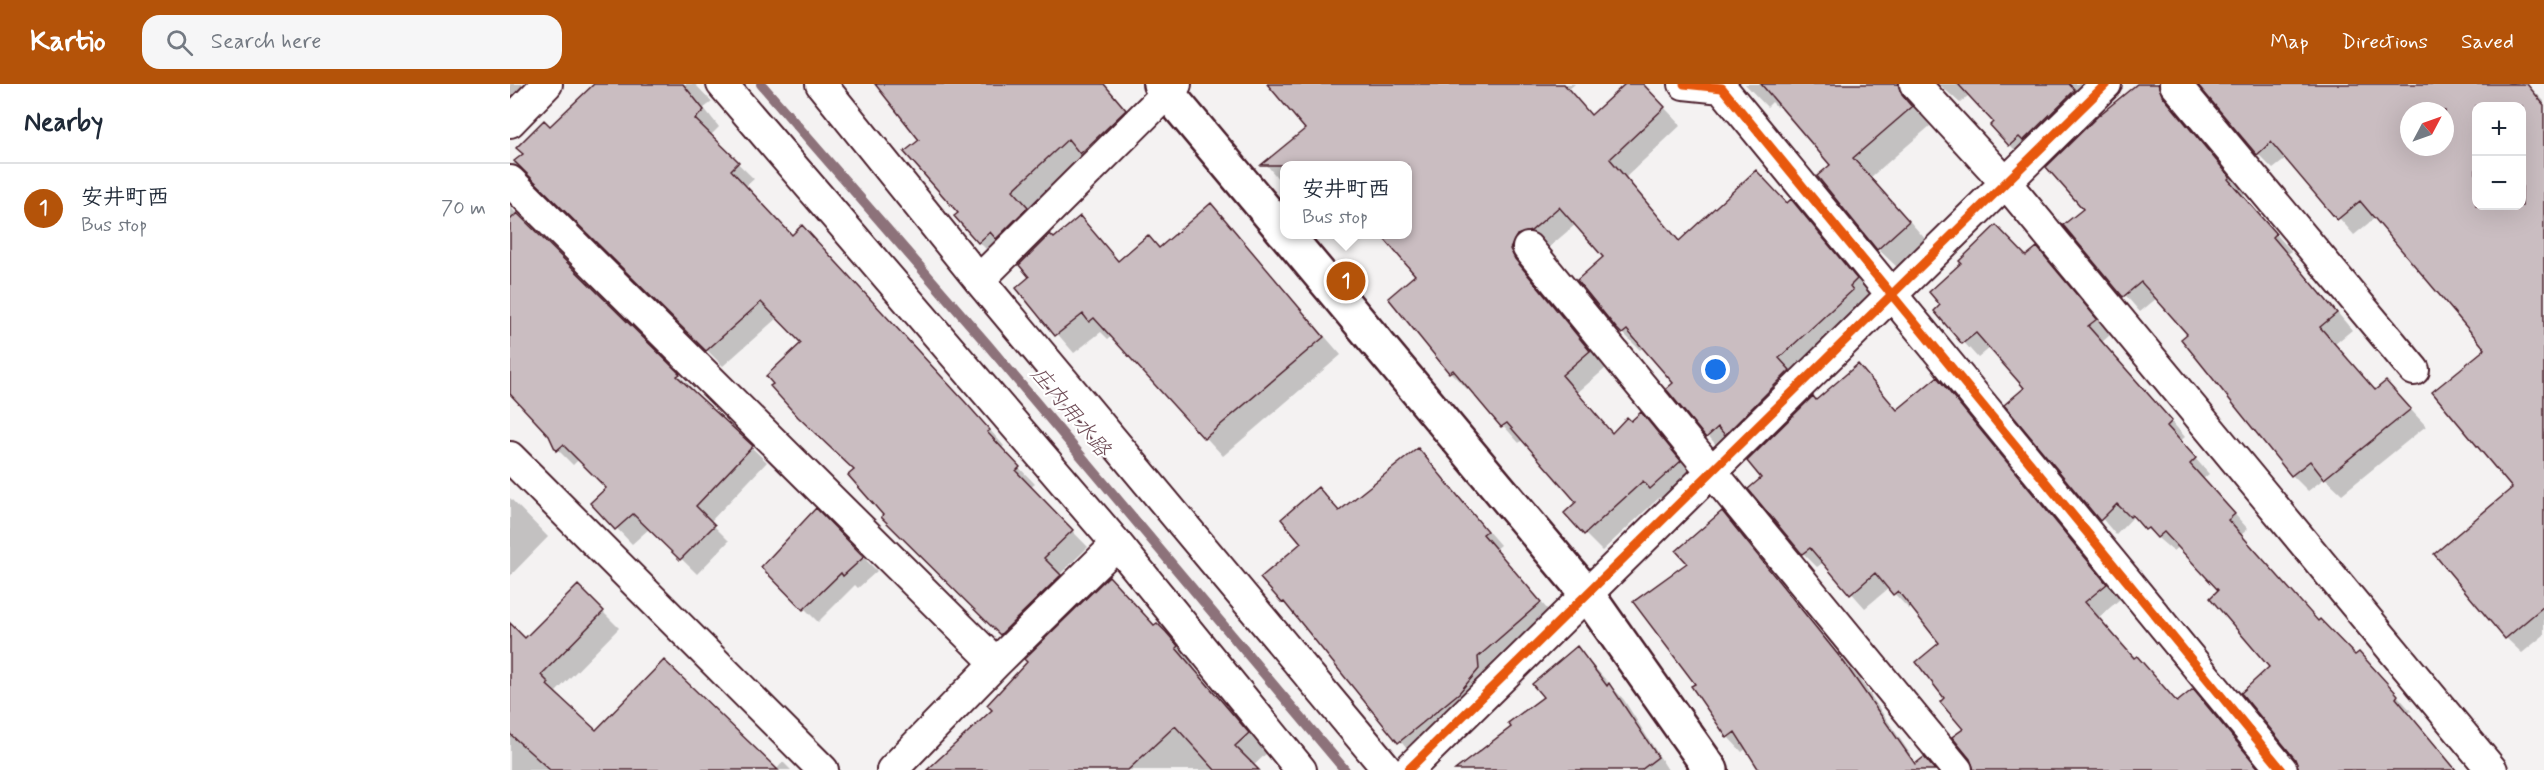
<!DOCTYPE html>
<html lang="en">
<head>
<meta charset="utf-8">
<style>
  body { margin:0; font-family:Mynerve,"Klee One",sans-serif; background:#f6f6f7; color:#1f2937 }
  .controls { position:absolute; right:18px; top:18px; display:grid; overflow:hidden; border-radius:12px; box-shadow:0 6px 24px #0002 }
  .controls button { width:54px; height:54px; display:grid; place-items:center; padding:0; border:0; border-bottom:2px solid #e0e1e3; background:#fff; color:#1f2937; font:30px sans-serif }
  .compass { position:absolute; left:1890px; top:18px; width:54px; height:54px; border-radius:50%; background:#fff; box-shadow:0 6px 24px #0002; rotate:49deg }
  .you { position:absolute; left:1206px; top:286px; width:21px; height:21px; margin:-15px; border:4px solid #fff; border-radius:50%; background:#1a73e8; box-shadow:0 0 0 9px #1a73e833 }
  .badge { display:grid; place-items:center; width:39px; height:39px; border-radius:50%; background:#b45309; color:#fff; font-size:20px; font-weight:700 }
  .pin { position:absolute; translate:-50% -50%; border:3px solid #fff; box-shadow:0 2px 6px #0006 }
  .popup { position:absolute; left:770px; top:77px; width:132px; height:78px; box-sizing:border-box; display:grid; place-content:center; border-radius:12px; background:#fff; filter:drop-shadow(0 2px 4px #0005); font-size:20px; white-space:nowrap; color:#747a83 }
  .popup b { font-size:22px; color:#1f2937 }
  .popup::after { content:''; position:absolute; left:50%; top:100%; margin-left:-12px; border:12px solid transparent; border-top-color:#fff }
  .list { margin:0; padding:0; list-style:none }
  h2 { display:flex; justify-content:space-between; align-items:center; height:78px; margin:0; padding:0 24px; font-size:26px }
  h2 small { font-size:20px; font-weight:400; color:#747a83 }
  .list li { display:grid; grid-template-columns:39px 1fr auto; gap:18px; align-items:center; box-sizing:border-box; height:90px; padding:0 24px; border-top:2px solid #e0e1e3 }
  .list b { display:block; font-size:22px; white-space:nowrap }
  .list p { margin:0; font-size:20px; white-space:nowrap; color:#747a83 }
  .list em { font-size:20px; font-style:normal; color:#747a83 }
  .icon { flex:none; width:33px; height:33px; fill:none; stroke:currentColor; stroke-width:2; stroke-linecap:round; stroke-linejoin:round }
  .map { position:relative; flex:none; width:2034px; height:686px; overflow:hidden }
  header { display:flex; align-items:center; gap:36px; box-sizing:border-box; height:84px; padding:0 30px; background:#b45309; color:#fff }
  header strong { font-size:28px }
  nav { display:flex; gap:33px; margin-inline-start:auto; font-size:21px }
  .search { width:420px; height:54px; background:#f6f6f7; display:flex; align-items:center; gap:15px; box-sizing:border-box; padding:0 21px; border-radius:18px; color:#747a83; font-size:22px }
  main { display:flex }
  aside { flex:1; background:#fff }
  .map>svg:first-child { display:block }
</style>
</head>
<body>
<header>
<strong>Kartio</strong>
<div class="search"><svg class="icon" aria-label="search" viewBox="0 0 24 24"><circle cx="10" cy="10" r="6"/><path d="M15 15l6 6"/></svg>Search here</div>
<nav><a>Map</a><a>Directions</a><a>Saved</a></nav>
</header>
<main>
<aside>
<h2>Nearby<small></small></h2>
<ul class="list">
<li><span class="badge">1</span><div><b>安井町西</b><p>Bus stop</p></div><em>70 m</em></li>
</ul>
</aside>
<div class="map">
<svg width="2034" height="686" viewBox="0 0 2034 686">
  <rect width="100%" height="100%" fill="#f4f2f2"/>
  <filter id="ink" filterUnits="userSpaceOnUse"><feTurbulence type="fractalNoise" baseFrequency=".0167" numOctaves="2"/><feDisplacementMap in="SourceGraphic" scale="12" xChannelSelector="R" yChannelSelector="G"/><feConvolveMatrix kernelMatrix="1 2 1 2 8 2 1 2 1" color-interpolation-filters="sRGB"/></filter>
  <g filter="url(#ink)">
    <path fill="#0003" fill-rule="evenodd" d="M0 0H51L0 39Z
      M86 0H185L202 18 194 24 209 43 200 52 244 95 236 102 283 152 308 159 472 337 494 362 491 365 525 400 520 404 578 463 549 491 565 508 507 566 373 433 375 431 346 386 265 300 293 259 268 233 213 282 30 100 19 96 3 80Z
      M367 0H595L633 44 575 73 519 125 534 142 486 175 469 158 450 129 411 57Z
      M759 0H1065L1059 5 1082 32 1117 0H1132L1171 41 1116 93 1171 158 1281 117 1363 213 1214 370 1158 305 1165 299 1133 263 1130 266 1107 243 1095 174 1066 140 1038 164 1023 168 1016 183 1021 194 1096 284 1067 309 1103 350 1130 330 1187 395 1158 421 1150 413 1092 467 1075 450 1068 418 1013 355 1009 359 959 303 957 305 940 288 907 191 898 150V82H774V102L756 80 798 45Z
      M1235 0H1581L1518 79 1500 61 1485 38 1460 10 1450 19 1431 2 1421 1 1407 13 1406 24 1420 42 1361 93 1416 156 1387 183 1368 165 1322 81 1270 20 1267 23 1262 18 1257 23Z
      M1698 0H2017L2034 17V551L2012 569 1996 554 2004 404 1977 265 1866 133 1844 151 1777 74 1763 85 1748 70ZM1966 22H2012V122H1966ZM1899 27H1935V63H1899Z
      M1648 1 1664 17 1668 29 1736 110 1733 112 1781 167 1778 170 1842 246 1825 260 1866 307 1876 299 1916 342 1832 410 1815 394 1798 407 1782 391 1679 251 1647 214 1630 228 1555 141 1575 125Z
      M0 118 3 126 184 306 182 308 257 378 200 438 219 457 187 490 140 444 122 460 82 419 98 404 69 375 63 381 48 366 40 351 0 307Z
      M701 122 831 271 713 372 602 252 598 255 591 248 564 269 508 204 521 193 544 156 570 134 609 178 650 165Z
      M1526 165 1600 251 1592 258 1675 353 1670 357 1699 390 1693 395 1738 445 1731 451 1809 538 1845 573 1863 584 1901 627 1899 629 1947 686H1789L1761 583 1711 507 1669 462 1663 467 1623 433 1606 451 1497 321 1517 304 1481 263 1468 274 1426 227Z
      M1348 282 1388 327 1427 295 1442 310 1610 515 1588 534 1668 619 1683 607 1751 686H1465L1455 645 1436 614 1431 559 1402 522 1399 525 1379 504 1355 524 1314 478 1307 483 1293 469 1253 394 1306 317Z
      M908 366 990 461 985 465 1044 533 903 672 773 518 808 405 830 429Z
      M0 414 38 453 0 492Z
      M306 426 367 487 348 504 345 501 308 538 253 483Z
      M1212 429 1348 593 1407 680 1414 675 1425 686H1251L1237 664 1232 668 1218 653 1187 600 1179 479Z
      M68 503 109 544 46 608 54 616 53 618 86 648 266 686 273 678 281 686H0V540L16 556Z
      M647 541 675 568 685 582 684 583 757 669 743 682 747 686H419L484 626Z
      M1067 564 1114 616 1158 686H947L1003 643 1035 614Z"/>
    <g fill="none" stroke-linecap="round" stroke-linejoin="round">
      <path stroke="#8d727a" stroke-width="10" d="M251 0 477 260 835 686"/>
    </g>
    <path fill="#cabdc1" stroke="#4a1f2b" stroke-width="1.5" fill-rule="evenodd" d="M84 0H173L194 26 185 35 229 78 221 86 282 151 292 141 456 319 480 346 477 348 510 383 506 387 563 446 534 474 551 491 490 551 371 433 373 431 338 391 344 386 288 333 260 302 263 300 256 292 291 259 251 218 196 267 4 77 13 70 6 64 34 36 40 42Z
      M365 0H594L616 26 570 70 558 55 503 106 518 123 486 155 480 148 468 159 444 132 448 129 394 68 409 56Z
      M757 0H1054L1081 31 1115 0H1133L1155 23 1100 75 1169 157 1246 86 1277 119 1281 115 1347 195 1340 202 1343 206 1269 274 1280 286 1215 351 1208 343 1196 354 1156 305 1163 299 1117 246 1112 250 1106 244 1067 196 1093 173 1049 123 1021 147 1007 151 1000 165 1005 175 1080 267 1052 291 1102 349 1117 333 1121 337 1131 328 1171 377 1140 405 1133 397 1074 451 1054 429 1066 418 997 339 991 343 943 286 939 289 878 214 905 191 870 150H897V81H751L795 45Z
      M1251 0H1388L1392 11 1402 23 1343 74 1399 137 1367 166 1307 92 1320 81Z
      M1448 0H1559L1565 6 1513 57 1509 53 1499 62 1480 41 1483 38Z
      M1627 0H1648L1652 11 1720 93 1718 95 1766 150 1763 153 1827 229 1810 243 1865 306 1876 297 1901 325 1814 395 1800 377 1781 392 1671 255 1677 250 1631 198 1613 213 1553 141 1573 125 1536 83 1588 32Z
      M1687 0H2017L2034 21V522L1995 555 1924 470 2002 404 1922 308 1975 265 1850 117 1827 136 1761 58 1747 71ZM1966 22H2012V122H1966ZM1899 27H1935V63H1899Z
      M701 119 814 253 694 355 584 234 579 238 573 230 545 252 506 204 519 193 509 181 540 150 544 154 570 132 608 177 638 151 649 164Z
      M7 129 170 290 167 292 243 362 186 422 205 441 170 476 123 430 105 446 80 419 96 404 53 361 46 367 39 352 0 310V136Z
      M1486 141 1516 172 1527 163 1587 235 1578 242 1662 337 1657 342 1686 374 1680 380 1725 430 1718 436 1808 537 1810 535 1845 571 1849 568 1888 611 1886 614 1946 686H1789L1785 675 1731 609 1759 583 1700 514 1708 506 1654 448 1647 454 1638 444 1635 446 1622 431 1620 433 1607 420 1590 437 1494 321 1514 304 1466 249 1452 260 1424 227 1430 221 1419 208 1451 179 1449 177Z
      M1348 280 1387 326 1427 293 1597 500 1575 518 1624 574 1627 572 1667 618 1683 605 1750 686H1464L1460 675 1442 653 1453 645 1430 618 1434 614 1406 578 1429 559 1388 507 1383 511 1365 489 1340 511 1300 464 1292 470 1238 405 1251 394 1237 377 1303 312 1306 316Z
      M908 364 977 447 973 450 1031 518 968 573 969 585 949 609 888 659 774 518 772 519 750 494 791 459 771 435 808 403 829 427Z
      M306 424 354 473 333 492 331 489 293 526 251 483Z
      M1212 427 1333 577 1405 680 1414 673 1425 686H1249L1225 648 1217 654 1181 602 1185 600 1123 518 1177 479 1166 467Z
      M599 492 644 541 647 539 656 548 668 562 666 564 739 649 725 662 749 686H705L665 642 618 686H417L482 626 477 621 517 578 514 575Z
      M68 501 94 527 31 591 39 599 37 601 86 646 154 576 268 686H40L0 650V539L15 554Z
      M1067 562 1097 602 1099 599 1148 673 1131 686H945L1001 643 998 639 1033 613 1022 600Z"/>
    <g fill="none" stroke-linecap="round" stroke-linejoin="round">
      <defs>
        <path id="street" d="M212 0 607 460 791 686
          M311 0 469 196 878 686
          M1174 0 1212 4 1772 686
          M1405 0 1496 99 1982 686
          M1665 0 1904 286
          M0 38 37 0
          M0 97 486 579
          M1018 164 1447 686
          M469 196 666 0
          M0 373 313 686
          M382 686 486 579 607 460
          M898 686 1596 0"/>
        <path id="secondary" d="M650 0 774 148
          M776 150 1077 510 1201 686"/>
      </defs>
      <use href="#street" stroke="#4a1f2b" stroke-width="34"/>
      <use href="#secondary" stroke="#4a1f2b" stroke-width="38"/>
      <use href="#street" stroke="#fff" stroke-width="30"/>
      <use href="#secondary" stroke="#fff" stroke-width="33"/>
      <defs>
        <path id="cycleway" d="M1174 0 1212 4 1772 686
          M898 686 1596 0"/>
      </defs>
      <use href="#cycleway" stroke="#fff" stroke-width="13"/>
      <use href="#cycleway" stroke="#e8590c" stroke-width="9"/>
    </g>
  </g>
  <g text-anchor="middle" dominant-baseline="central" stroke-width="4.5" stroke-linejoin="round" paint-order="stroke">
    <g font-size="22" font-style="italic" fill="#714f59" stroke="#fff">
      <text transform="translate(560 328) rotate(50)">庄内用水路</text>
    </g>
  </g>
</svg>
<div class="controls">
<button>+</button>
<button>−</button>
</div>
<svg class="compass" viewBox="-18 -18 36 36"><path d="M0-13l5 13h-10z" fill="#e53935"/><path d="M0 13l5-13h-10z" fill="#747a83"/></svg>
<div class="you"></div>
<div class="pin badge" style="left:836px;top:197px">1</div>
<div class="popup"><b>安井町西</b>Bus stop</div>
</div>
</main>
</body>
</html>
